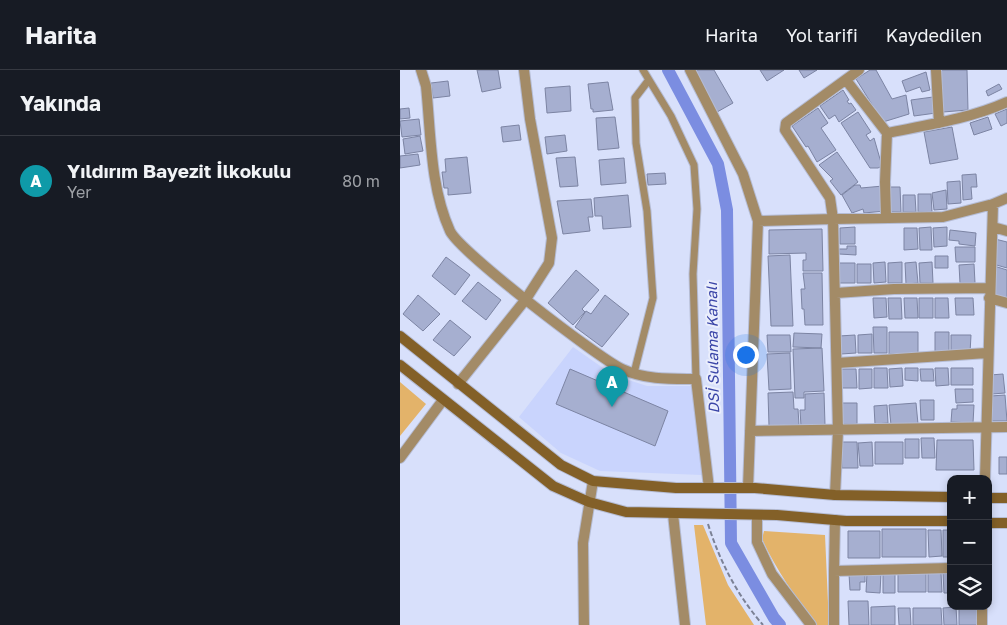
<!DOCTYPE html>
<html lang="tr">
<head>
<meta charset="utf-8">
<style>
  body { margin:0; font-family:"Golos Text",sans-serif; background:#242831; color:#f1f3f6 }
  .controls { position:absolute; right:15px; bottom:15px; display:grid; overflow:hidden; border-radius:10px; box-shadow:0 2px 8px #0003 }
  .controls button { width:45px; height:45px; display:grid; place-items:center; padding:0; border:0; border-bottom:1px solid #363941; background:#171b24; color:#f1f3f6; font:25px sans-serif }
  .you { position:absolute; left:345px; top:284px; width:18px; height:18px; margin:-12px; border:4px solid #fff; border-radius:50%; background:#1a73e8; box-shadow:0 0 0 8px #1a73e833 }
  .badge { display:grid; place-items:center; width:32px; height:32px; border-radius:50%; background:#9e7121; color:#fff; font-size:16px; font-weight:700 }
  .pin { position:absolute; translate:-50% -41px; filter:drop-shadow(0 1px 2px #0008) }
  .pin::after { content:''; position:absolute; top:26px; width:18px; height:15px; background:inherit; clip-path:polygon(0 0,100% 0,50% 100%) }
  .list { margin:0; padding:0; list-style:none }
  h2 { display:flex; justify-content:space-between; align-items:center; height:65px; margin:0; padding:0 20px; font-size:21px }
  h2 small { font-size:16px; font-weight:400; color:#9ea1a6 }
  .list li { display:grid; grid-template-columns:32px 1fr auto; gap:15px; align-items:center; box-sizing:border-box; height:90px; padding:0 20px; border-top:1px solid #363941 }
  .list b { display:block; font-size:19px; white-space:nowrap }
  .list p { margin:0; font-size:16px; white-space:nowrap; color:#9ea1a6 }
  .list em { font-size:16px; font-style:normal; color:#9ea1a6 }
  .icon { flex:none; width:28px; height:28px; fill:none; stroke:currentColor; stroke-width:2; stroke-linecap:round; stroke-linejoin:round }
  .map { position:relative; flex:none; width:607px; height:555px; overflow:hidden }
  header { display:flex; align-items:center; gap:30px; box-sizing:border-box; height:70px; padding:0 25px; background:#171b24; border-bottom:1px solid #363941 }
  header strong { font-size:24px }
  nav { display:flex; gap:28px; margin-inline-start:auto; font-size:18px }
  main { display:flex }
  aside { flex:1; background:#171b24 }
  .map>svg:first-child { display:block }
</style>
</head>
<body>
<header>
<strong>Harita</strong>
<nav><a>Harita</a><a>Yol tarifi</a><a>Kaydedilen</a></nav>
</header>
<main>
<aside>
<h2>Yakında<small></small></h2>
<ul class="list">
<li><span class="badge" style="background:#0f9aa8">A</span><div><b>Yıldırım Bayezit İlkokulu</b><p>Yer</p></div><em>80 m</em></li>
</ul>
</aside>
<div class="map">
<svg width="607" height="555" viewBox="0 0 607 555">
  <rect width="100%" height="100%" fill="#d8e0fb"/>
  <path fill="#c9d4fd" d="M173 277 213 305 247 316H293L302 405 200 401 161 383 119 347Z"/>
  <path fill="#e3b36a" d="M0 312 26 334 0 366Z
    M294 455H303L328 515 354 555H306Z
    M364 461 425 465 429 555H416C396 527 376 500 362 469Z"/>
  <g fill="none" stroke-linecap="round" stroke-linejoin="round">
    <path stroke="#7b8de1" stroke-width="12" d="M268 0 318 94 327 140 331 473 374 548 380 555"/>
  </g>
  <path fill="#a6afd0" stroke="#7c84a3" d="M77 0H98L101 18 82 22Z
    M293 0H314L333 33 317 42Z
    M360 0H384L367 11Z
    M399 0H417L404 8Z
    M470 0H476L492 29 506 25 509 44 483 52 456 9Z
    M541 0H567L568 40 543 42Z
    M526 2 530 20 522 22 520 17 506 22 502 11Z
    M48 11 50 26 33 28 31 13Z
    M208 12 213 40 193 42V39H191L188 14Z
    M599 14 602 19 588 26 586 21Z
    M170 16 171 41 147 43 145 18Z
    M443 20 449 30 447 31 449 34 451 33 456 40 439 52 435 45 429 49 420 36Z
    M533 27 536 43 514 46 511 30Z
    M9 38 10 48 0 49V39Z
    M418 38 428 53 421 58 436 80 417 92 408 76 406 77 392 56Z
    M607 39V53L601 56 595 44Z
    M458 42 471 62 466 65 470 71 474 68 482 96 478 98H470L441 53Z
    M215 47 219 78 198 80 196 48Z
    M588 47 592 59 574 65 570 53Z
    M19 49 21 65 2 67 0 51Z
    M119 55 121 70 103 72 101 57Z
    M552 57 558 89 530 94 524 62Z
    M165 65 167 81 147 84 145 67Z
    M20 66 23 81 5 84 3 69Z
    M437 82 458 112 441 125 430 111 433 109 419 95Z
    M18 84 20 95 0 98V86Z
    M67 87 71 123 48 125V118H44L42 102H46L45 89Z
    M175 87 178 116 160 117 156 88Z
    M224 88 226 113 201 115 199 90Z
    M265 103 266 114 248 115 247 104Z
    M576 104 577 117H571L572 129 563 130 562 105Z
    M560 111 561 133 548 134 547 112Z
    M455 115H460L461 118 483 116 485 141 464 143 463 139 452 143 442 125Z
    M487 117H500L501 142H488Z
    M546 120 547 139 534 140 532 123Z
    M518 124H531L532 142H518Z
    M228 125 231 157 203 159 202 146H195L194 128Z
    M503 125H515L516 142H503Z
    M191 129 193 147H188L190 161 163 164 157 131Z
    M455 157V174H440V158Z
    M531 157 532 180H520L519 158Z
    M547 157V176L534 177 533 158Z
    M504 158H517L518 179 504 180Z
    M422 159 423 201H403V190H406V183L369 184V160Z
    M550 160 576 163 575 176 559 174V171L549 170Z
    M595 169 607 172V198L593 194Z
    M447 176H456V185L439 184V179H447Z
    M555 177H575V192H556Z
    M390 185 393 256H371L368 186Z
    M535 186H548V198H535Z
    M46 187 70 205 55 225 32 206Z
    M485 192 486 212 474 213 473 193Z
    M502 192V213H488V193Z
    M516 192 518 213 506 214 505 193Z
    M532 192 533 213H520L519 193Z
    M439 193H455V213H439Z
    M457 194H471V213H457Z
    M574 194 575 213H560L559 195Z
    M594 196 607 200V229L593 225Z
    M176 200 199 220 182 239 185 242 173 255 148 233Z
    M403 203H422L423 255H405L404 239H402L401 219H405Z
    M78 212 101 230 86 250 62 231Z
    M18 225 40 244 23 261 3 244Z
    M205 225 229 244 202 277 175 257 186 241 191 244Z
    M473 228H486L487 247 474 248Z
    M488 228H501L502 249H489Z
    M504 228H517L518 248H505Z
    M519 228H533V248H519Z
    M535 228H548L549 248H535Z
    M555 228H573L574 245H556Z
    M50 250 71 267 54 286 33 270Z
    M473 257H487V283H474Z
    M489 262H518V283L489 284Z
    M535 262H549V283H535Z
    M394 263 422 264 421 278 393 277Z
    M472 264V283H458V265Z
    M367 265H390L391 282H368Z
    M455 265 456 283 441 284 439 266Z
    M551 265H571L570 283H551Z
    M422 278 424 321 404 322V328H395L393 279Z
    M390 283 391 319 369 320 367 284Z
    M474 298H487L488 318H474Z
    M502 298 503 316 490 317 489 299Z
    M505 298H518V311L505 310Z
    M535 298H548L549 315 536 316Z
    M551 298H573V315H551Z
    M170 299 268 341 255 376 156 334Z
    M440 299H456L457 318H441Z
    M459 299H472V318L459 319Z
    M520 299H533L534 311H521Z
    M603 304 605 323 592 324 590 305Z
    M555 319H573V332L556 333Z
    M393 322 394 339H398L399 355 369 356 368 323Z
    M424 323 425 355 401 356 400 340H405V324Z
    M605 325 607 351H592L591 326Z
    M520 330H534V350H521Z
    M441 333H457V354H441Z
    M516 333 518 354 491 355 489 335Z
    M487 335 488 353 475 354 474 336Z
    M557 335H574L573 353 551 352 552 339H557Z
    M521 368H534L535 388H522Z
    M505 369H519V388H505Z
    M537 370H573L574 400H536Z
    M441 372H457L458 398H442Z
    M472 372 473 396H460L458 373Z
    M475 372H503V394H475Z
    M599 387H607V404H599Z
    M482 459H526V487H482Z
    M528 460H541L542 486 529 487Z
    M543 460H551V487H543Z
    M448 461H480V488H448Z
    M465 503V512H460V520H450L449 504Z
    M467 503H481L480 523 466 522Z
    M495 503V523H483V504Z
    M498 503H526V522H498Z
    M528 503H541L542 522H528Z
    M543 503H551V523H544Z
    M448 531H468L469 555H449Z
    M495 536V555H471V537Z
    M567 536H577V555H559V537Z
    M556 537 557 555H544L543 538Z
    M498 538H510L511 555H499Z
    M513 538H541L542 555H513Z"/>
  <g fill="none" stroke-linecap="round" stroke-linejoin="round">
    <defs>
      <path id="lane" d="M243 0 271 46 294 95 297 139 293 204 296 309
        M234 303 253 228 247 141 236 73 235 28 248 11"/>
      <path id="street" d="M21 0 26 16C31 64 30 117 50 161 60 182 197 287 222 299 246 310 270 309 296 309L309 418
        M290 0 343 104 358 151 348 418
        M536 0 539 53
        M446 10 487 63C527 55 569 49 607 32
        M486 147 485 112 487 63
        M358 151 433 149 430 128 385 60 386 53 459 0
        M593 157 607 161
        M436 223 494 219 589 218
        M589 228 607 233
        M437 293 587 283
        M58 314 126 229 149 193 152 168 130 49 124 0
        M350 361 607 357
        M0 388 43 330
        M585 409 593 134
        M435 425 438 361 433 149 543 147 593 134 607 128
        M273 444 285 555
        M357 446V472L372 504 411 555
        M434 501 435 450
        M184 555 183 473 193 411
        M434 555V501L551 498
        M582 555V536"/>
      <path id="secondary" d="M0 266 161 395 193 411 276 418H355L435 425 551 427
        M0 295 153 416 189 432 226 442 377 445 446 451H551
        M588 428H607
        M588 453H607"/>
    </defs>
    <use href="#lane" stroke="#b5bcd4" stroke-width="9"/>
    <use href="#street" stroke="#b5bcd4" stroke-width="12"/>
    <use href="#secondary" stroke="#b5bcd4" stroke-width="12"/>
    <path stroke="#7b8195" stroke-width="2" stroke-dasharray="5 2.5" stroke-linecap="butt" d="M308 454C320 492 337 525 363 555"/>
    <use href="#lane" stroke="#a38b67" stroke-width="7"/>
    <use href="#street" stroke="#a38b67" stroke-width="10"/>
    <use href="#secondary" stroke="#836028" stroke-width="10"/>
  </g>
  <g text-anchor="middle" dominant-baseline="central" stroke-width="4" stroke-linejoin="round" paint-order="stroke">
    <g font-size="15" font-style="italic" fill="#3b46a8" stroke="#eaeefc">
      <text transform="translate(312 278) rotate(-91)">DSİ Sulama Kanalı</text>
    </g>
  </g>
</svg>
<div class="controls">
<button>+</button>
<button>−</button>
<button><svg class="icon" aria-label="layers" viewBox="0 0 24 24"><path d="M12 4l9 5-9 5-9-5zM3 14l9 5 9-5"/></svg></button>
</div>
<div class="you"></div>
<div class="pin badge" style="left:212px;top:337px;background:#0f9aa8">A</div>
</div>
</main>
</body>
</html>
